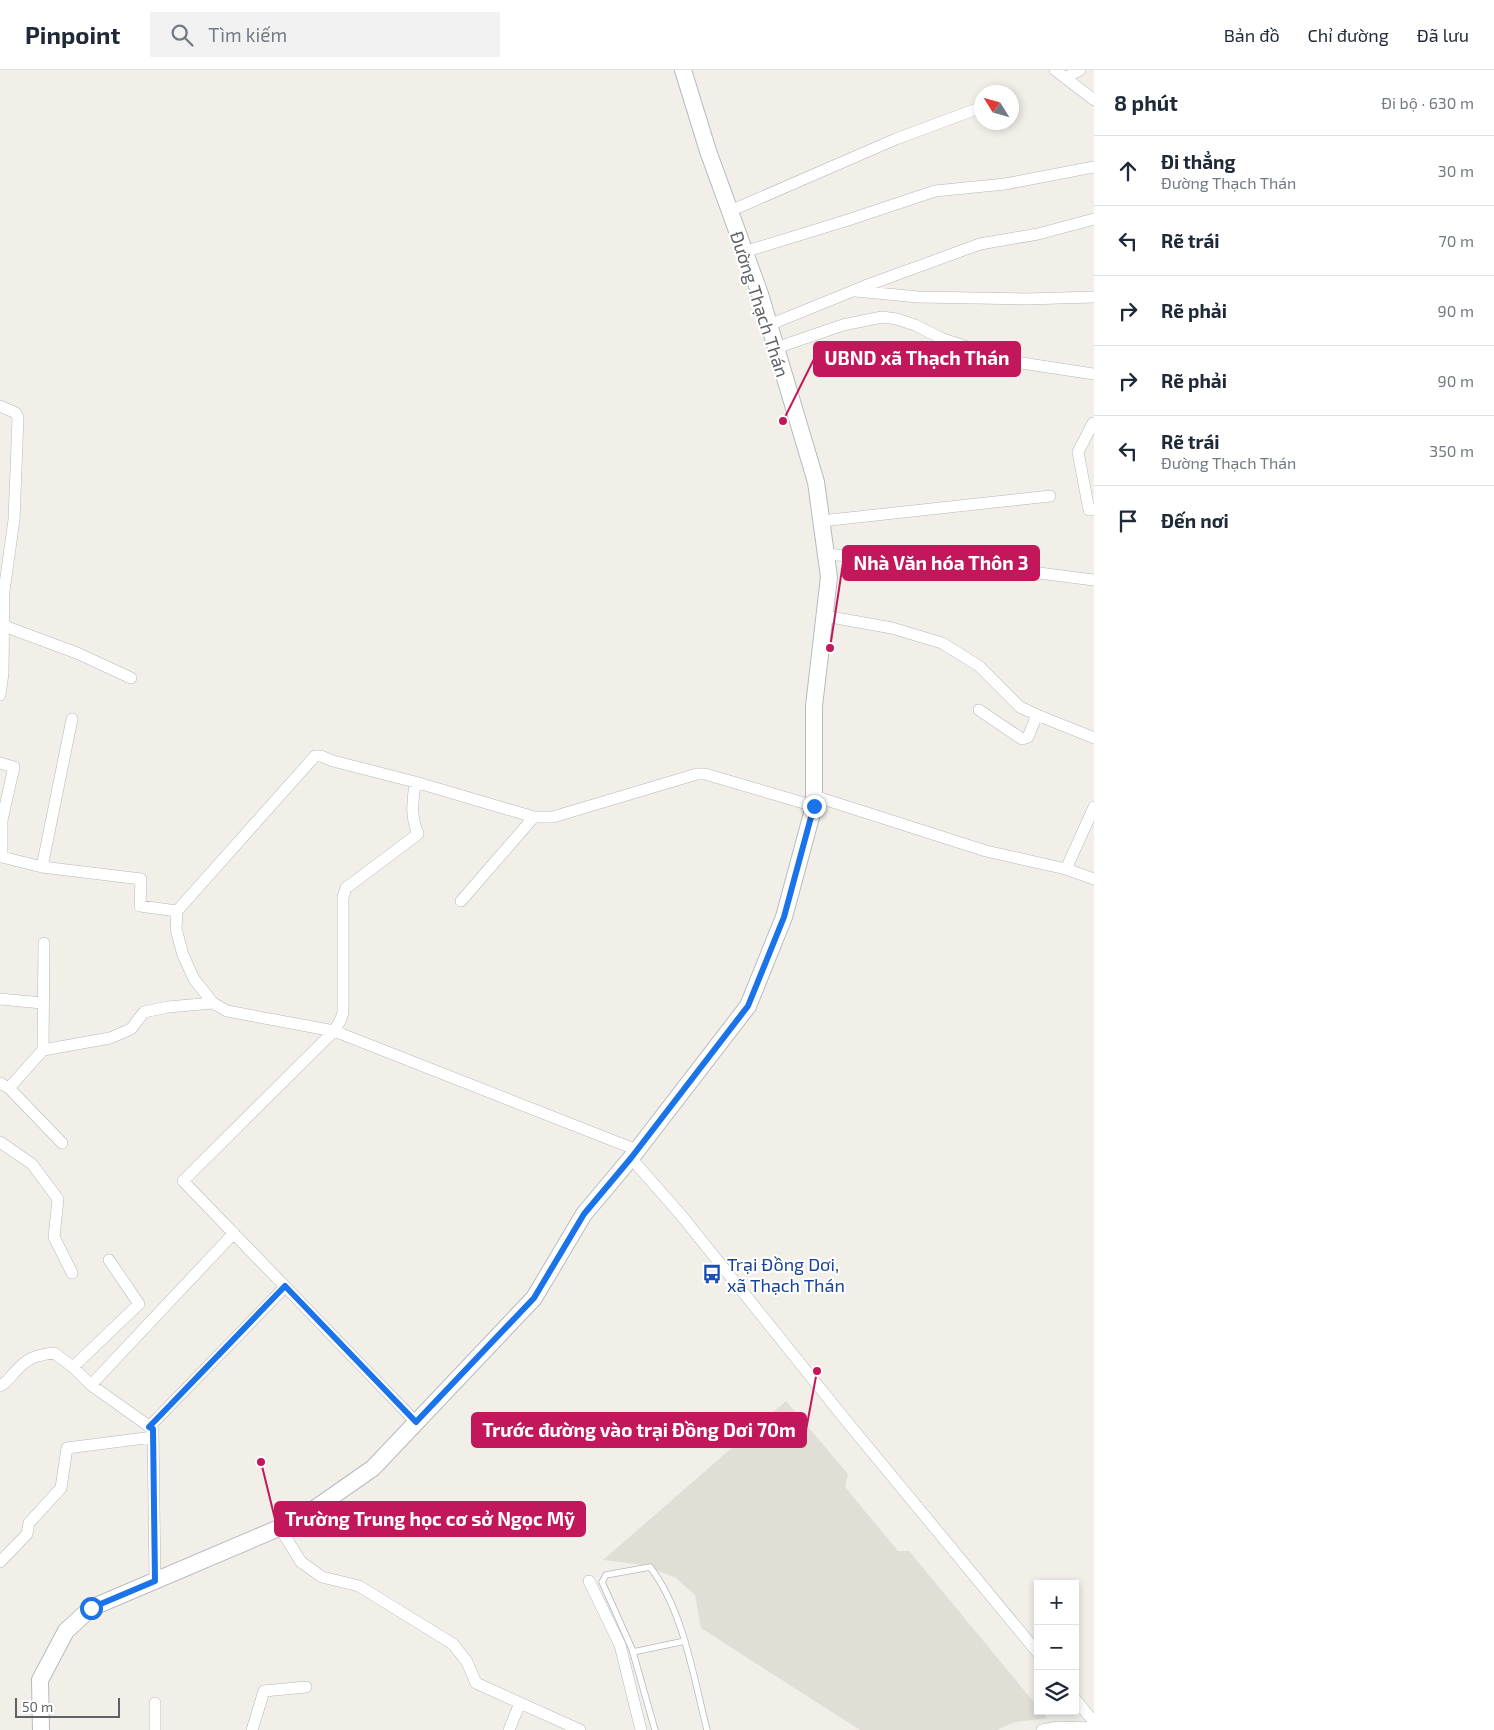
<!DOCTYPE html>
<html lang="vi">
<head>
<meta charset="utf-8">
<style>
  body { margin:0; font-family:"Exo 2",sans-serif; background:#f2f2f3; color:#1f2937 }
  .controls { position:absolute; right:15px; bottom:15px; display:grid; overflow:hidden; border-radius:0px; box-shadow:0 2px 8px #0003 }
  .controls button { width:45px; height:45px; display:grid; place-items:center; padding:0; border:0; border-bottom:1px solid #e0e1e3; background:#fff; color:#1f2937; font:25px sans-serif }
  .compass { position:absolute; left:974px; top:15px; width:45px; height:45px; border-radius:50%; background:#fff; box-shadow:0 2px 8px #0003; rotate:307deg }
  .scale { position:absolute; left:15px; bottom:12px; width:105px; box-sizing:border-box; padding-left:5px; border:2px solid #5f6368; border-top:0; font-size:14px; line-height:18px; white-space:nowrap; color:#5f6368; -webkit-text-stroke:4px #fff; paint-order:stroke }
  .stop { position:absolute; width:15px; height:15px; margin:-11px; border:4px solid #1a73e8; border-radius:50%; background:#fff }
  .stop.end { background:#1a73e8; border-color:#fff; box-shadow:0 1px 5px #0008 }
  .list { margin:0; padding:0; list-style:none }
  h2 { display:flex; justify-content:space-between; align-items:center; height:65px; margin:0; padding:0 20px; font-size:21px }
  h2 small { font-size:16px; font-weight:400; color:#747a83 }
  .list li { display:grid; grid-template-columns:32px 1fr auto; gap:15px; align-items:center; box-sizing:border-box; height:70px; padding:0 20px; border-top:1px solid #e0e1e3 }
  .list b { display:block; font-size:19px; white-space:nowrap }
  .list p { margin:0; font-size:16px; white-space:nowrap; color:#747a83 }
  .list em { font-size:16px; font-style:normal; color:#747a83 }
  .icon { flex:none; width:28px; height:28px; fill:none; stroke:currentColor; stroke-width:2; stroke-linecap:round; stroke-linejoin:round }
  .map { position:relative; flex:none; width:1094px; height:1660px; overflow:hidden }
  header { display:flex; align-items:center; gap:30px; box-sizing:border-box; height:70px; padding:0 25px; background:#fff; border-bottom:1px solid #e0e1e3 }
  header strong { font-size:24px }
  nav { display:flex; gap:28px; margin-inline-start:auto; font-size:18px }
  .search { width:350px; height:45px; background:#f2f2f3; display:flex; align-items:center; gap:12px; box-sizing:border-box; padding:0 18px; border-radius:0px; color:#747a83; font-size:19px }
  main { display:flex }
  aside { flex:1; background:#fff }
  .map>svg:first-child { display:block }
</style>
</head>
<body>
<header>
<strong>Pinpoint</strong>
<div class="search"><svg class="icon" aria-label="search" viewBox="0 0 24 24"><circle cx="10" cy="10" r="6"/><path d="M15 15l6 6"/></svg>Tìm kiếm</div>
<nav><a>Bản đồ</a><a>Chỉ đường</a><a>Đã lưu</a></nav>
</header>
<main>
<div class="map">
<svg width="1094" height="1660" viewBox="0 0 1094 1660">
  <rect width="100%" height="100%" fill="#f1efe8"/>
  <path fill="#e1ded6" d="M786 1331 848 1404 845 1417 898 1481H909L1038 1637V1641H1041L1047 1648 1015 1652 997 1660H860L701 1558 695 1525 676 1508 644 1495 603 1490Z"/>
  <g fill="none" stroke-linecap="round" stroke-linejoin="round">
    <defs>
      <path id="lane" d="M633 1582 685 1571
        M655 1660 632 1579 602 1512 606 1505 650 1497C683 1539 694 1609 707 1660"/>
      <path id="street" d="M1055 0 1094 30
        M1065 8 1080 0
        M730 141 896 69 982 37
        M744 182 848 150 935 121 1005 114 1094 97
        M856 221 918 227 1026 229 1094 227
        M769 255 865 216 980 174 1038 164 1094 149
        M776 278 843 255 882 247 897 249 915 255 943 269 1009 291 1094 304
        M0 336 16 343 18 348 14 450 4 521 3 603 0 625
        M1093 353 1078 382 1089 440 1094 439
        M821 451 1050 426
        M826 484 1039 503 1094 510
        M825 546 892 558 942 573 979 596 1020 637 1037 645 1094 668
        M4 556 77 583 131 608
        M979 640 1022 669 1028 667 1037 645
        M0 693 14 697 2 750V787H0
        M415 712C413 732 410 745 418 764L346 818 343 827V943L340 951 334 961 183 1111 416 1352
        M814 726 986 781 1066 799 1094 809
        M2 787 42 797 72 649
        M42 797 141 809 140 836 177 841
        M1066 799 1094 737
        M461 831 534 747
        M44 873 43 980 110 968 131 959 144 942 168 937 213 933
        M0 929 42 933
        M0 1013 9 1018 62 1073
        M9 1018 43 980
        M0 1072 32 1094 58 1129 54 1167 72 1203
        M637 1080 334 961 227 941 213 933 194 909 183 885 176 859 177 841 315 686H321L333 691 415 712 534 747H553L697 704H705L814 736
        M631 1088 681 1145 848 1353 1038 1583
        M73 1297 139 1234 109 1190
        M91 1315 234 1163
        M0 1316C6 1313 10 1307 15 1302 27 1288 36 1285 54 1283L73 1297 91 1315 153 1359 155 1511
        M149 1357 285 1217
        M280 1458 301 1492 322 1507 359 1516 453 1574 467 1592 476 1613 580 1660
        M0 1492 27 1464 29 1453 61 1418 67 1378 153 1367
        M589 1511 620 1575 641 1660
        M1075 1629 1094 1652
        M155 1633V1660
        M252 1660 264 1621 306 1617
        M509 1660 520 1633
        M1042 1660 1058 1657 1094 1658"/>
      <path id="secondary" d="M41 1660 40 1610 66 1561 91 1538 300 1449 373 1398 534 1228 584 1144 631 1088 748 936 784 847 814 736V636L829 507 816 412 760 224 708 81 683 0"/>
    </defs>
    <use href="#lane" stroke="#b5b8bc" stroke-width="7"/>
    <use href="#street" stroke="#b5b8bc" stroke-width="12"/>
    <use href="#secondary" stroke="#b6babf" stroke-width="18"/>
    <use href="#lane" stroke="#fff" stroke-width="5.5"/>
    <use href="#street" stroke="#fff" stroke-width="11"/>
    <use href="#secondary" stroke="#fff" stroke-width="16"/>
  </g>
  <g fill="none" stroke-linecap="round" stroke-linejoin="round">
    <path stroke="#1a73e8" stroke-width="6" d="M91 1538 155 1511 153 1359 149 1357 285 1216 416 1352 534 1228 584 1144 631 1088 748 936 784 847 814 736"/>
  </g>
  <defs>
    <symbol id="bus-bare" viewBox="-9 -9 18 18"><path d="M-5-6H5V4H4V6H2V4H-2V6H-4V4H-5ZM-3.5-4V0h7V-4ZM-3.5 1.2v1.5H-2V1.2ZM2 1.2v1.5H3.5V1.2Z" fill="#1a4fb4" stroke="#fff" stroke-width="2.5" paint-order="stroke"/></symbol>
  </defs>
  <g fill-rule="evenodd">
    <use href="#bus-bare" x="698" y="1190" width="28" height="28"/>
  </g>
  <g text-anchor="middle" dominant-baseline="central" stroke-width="4.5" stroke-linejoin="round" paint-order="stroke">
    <g font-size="18" fill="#5f6368" stroke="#fff">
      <text transform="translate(760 234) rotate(72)">Đường Thạch Thán</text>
    </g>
    <g font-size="18" fill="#164399" stroke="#fff" text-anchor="start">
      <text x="727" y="1194">Trại Đồng Dơi,<tspan x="727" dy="21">xã Thạch Thán</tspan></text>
    </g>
  </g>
  <path fill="none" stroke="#c2185b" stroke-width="2" d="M783 351L814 289M830 578L843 493M817 1301L806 1360M261 1392L275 1449"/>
  <g fill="#c2185b" stroke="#fff" stroke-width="2">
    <circle cx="783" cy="351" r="5"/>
    <circle cx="830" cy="578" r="5"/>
    <circle cx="817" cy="1301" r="5"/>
    <circle cx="261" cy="1392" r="5"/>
  </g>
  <g fill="#c2185b" stroke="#c2185b" stroke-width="2">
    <rect x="814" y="272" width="206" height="34" rx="5"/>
    <rect x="843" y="476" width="196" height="34" rx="5"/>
    <rect x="472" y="1343" width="334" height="34" rx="5"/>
    <rect x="275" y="1432" width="310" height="34" rx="5"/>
  </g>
  <g font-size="19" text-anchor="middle" font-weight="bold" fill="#fff">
    <text x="917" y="295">UBND xã Thạch Thán</text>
    <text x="941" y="500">Nhà Văn hóa Thôn 3</text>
    <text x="639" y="1367">Trước đường vào trại Đồng Dơi 70m</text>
    <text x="430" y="1456">Trường Trung học cơ sở Ngọc Mỹ</text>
  </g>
</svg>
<div class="controls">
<button>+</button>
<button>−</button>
<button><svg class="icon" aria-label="layers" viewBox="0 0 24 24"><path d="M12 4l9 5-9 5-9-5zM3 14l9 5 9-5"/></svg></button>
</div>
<svg class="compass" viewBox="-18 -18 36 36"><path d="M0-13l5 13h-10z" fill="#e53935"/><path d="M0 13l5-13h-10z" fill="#747a83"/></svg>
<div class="scale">50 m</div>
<div class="stop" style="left:91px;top:1538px"></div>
<div class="stop end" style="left:814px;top:736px"></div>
</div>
<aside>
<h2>8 phút<small>Đi bộ · 630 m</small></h2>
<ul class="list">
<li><svg class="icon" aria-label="ahead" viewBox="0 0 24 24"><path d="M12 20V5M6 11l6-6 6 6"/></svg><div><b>Đi thẳng</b><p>Đường Thạch Thán</p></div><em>30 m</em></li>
<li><svg class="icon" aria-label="left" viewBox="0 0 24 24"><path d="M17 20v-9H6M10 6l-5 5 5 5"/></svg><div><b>Rẽ trái</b></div><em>70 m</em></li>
<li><svg class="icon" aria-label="right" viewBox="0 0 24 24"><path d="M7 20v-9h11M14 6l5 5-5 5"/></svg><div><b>Rẽ phải</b></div><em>90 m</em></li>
<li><svg class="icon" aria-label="right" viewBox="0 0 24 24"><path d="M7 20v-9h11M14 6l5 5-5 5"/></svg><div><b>Rẽ phải</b></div><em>90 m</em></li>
<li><svg class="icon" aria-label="left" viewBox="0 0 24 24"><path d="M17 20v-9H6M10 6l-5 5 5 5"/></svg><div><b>Rẽ trái</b><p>Đường Thạch Thán</p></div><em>350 m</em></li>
<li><svg class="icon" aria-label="arrive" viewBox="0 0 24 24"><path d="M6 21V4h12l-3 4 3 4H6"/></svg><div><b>Đến nơi</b></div></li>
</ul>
</aside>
</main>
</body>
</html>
